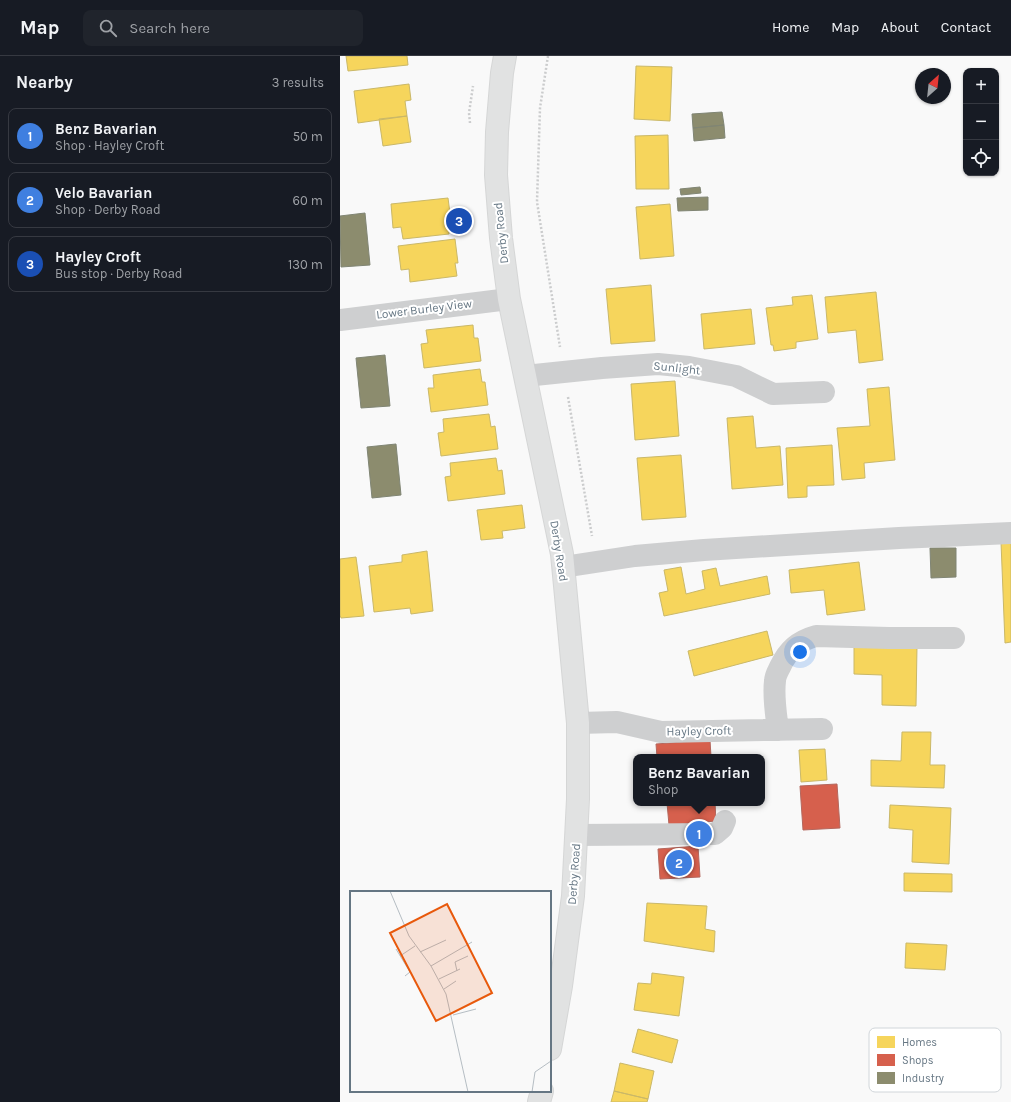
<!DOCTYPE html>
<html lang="en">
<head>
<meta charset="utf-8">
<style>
  body { margin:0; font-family:Karla,sans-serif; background:#20242c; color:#f1f3f6 }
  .controls { position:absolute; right:12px; top:12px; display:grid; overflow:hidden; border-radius:8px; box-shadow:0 1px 3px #0004 }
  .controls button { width:36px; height:36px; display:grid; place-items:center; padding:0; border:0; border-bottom:1px solid #363941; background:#171b24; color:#f1f3f6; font:20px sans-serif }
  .compass { position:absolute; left:575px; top:12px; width:36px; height:36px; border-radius:50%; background:#171b24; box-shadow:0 1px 3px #0004; rotate:27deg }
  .you { position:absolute; left:460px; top:596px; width:14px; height:14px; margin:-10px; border:3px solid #fff; border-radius:50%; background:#1a73e8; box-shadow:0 0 0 6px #1a73e833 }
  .badge { display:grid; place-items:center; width:26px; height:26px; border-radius:50%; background:#0f766e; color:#fff; font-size:13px; font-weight:700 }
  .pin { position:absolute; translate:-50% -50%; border:2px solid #fff; box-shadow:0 1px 4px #0006 }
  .popup { position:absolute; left:293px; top:698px; width:132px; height:52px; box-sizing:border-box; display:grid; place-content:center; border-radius:8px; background:#171b24; filter:drop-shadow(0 1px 3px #0005); font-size:13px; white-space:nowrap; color:#9ea1a6 }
  .popup b { font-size:15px; color:#f1f3f6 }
  .popup::after { content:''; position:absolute; left:50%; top:100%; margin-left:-8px; border:8px solid transparent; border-top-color:#171b24 }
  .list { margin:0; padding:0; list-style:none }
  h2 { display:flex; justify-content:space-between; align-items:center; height:52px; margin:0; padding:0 16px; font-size:17px }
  h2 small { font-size:13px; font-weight:400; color:#9ea1a6 }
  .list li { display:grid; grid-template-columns:26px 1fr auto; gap:12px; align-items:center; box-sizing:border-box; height:56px; margin:0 8px 8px; padding:0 8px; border:1px solid #363941; border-radius:8px }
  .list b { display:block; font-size:15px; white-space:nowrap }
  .list p { margin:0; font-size:13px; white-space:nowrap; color:#9ea1a6 }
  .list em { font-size:13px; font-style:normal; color:#9ea1a6 }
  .icon { flex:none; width:22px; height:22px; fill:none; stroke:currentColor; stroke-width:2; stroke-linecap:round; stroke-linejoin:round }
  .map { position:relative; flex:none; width:671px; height:1046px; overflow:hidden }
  header { display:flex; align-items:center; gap:24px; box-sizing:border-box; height:56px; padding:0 20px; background:#171b24; border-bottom:1px solid #363941 }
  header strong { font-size:19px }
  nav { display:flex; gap:22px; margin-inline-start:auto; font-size:14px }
  .search { width:280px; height:36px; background:#20242c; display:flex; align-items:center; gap:10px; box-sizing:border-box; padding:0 14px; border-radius:8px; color:#9ea1a6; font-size:15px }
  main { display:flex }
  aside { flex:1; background:#171b24 }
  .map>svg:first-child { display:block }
</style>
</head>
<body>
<header>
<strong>Map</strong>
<div class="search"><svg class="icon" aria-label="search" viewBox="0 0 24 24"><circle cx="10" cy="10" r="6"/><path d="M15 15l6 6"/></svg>Search here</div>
<nav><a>Home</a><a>Map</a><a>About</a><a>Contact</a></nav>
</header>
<main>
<aside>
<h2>Nearby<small>3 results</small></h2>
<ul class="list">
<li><span class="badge" style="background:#3f7fe0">1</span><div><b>Benz Bavarian</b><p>Shop · Hayley Croft</p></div><em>50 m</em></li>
<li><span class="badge" style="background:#3f7fe0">2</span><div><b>Velo Bavarian</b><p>Shop · Derby Road</p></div><em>60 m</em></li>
<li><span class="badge" style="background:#1a4fb4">3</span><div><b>Hayley Croft</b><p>Bus stop · Derby Road</p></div><em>130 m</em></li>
</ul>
</aside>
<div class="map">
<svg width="671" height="1046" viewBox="0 0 671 1046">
  <rect width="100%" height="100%" fill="#f9f9f9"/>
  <path fill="#f6d55c" stroke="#cab868" d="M6 0H67L68 9 8 15Z
    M296 10 332 11 330 65 294 63Z
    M69 28 71 44 65 45 67 60 18 67 14 35Z
    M67 60 71 86 43 90 39 63Z
    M328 79 329 133H296L295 80Z
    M108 142 111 165H108L109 178 63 183 61 171 53 172 51 148Z
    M330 148 334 200 300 203 296 151Z
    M115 183 118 207H115L117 220 70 226 69 213 61 214 58 190Z
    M311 229 315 285 271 288 266 233Z
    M536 236 543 304 519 307 516 274 488 277 485 241Z
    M472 239 478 283 456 286V292L434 295 433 289H431L426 252 453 249 452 241Z
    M411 253 415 288 364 293 361 258Z
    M133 269 134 282H138L141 305 84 312 81 288 88 287 86 274Z
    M140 313 142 326H145L148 349 91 356 88 332H94L93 319Z
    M335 325 339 380 295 384 291 328Z
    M549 331 555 404 524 407 525 422 502 424 497 372 530 370 527 333Z
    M149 358 151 371 155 370 158 393 101 400 98 377 104 376 103 363Z
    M413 360 416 392 440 390 443 429 392 433 387 362Z
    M492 389 494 429 467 430V441L448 442 446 392Z
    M341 399 346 461 302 464 297 402Z
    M156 402 158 415 162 414 165 438 108 445 105 421 111 420 110 407Z
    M182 449 185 472 162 475 163 482 141 484 137 454Z
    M661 486H671V586L665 587Z
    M87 495 93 555 71 558 70 552 34 556 29 510 62 506V499Z
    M16 501 24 560 1 562 0 559V503Z
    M519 506 525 554 487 559 484 534 451 537 449 514Z
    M341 511 346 538 365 533 362 515 376 512 380 530 427 520 430 538 324 560 319 537 328 535 324 514Z
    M427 575 433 599 354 620 348 595Z
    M514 590H577L576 650 542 649V619L514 618Z
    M562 676H591L590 709H605L604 732 531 730V704L561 705Z
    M485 693 487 724 461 726 459 694Z
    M550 749 611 752 609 808 572 806 573 774 549 772Z
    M564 817 612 818V836L564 835Z
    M307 847 367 850 365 873 375 875 374 896 304 885Z
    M566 887 607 889 605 914 565 912Z
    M312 917 344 921 339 960 294 954 298 927 311 928Z
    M298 973 338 984 332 1007 292 996Z
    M280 1007 314 1015 308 1043 274 1035Z
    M274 1035 308 1043 307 1046H271Z"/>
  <path fill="#d6604d" stroke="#b4675d" d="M370 684 371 701H317L316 688Z
    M497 728 500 772 463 774 460 730Z
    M327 747H375L376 765 329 769Z
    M358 790 360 821 320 823 318 793Z"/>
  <path fill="#8c8c6e" stroke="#808574" d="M382 56 384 69 353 72 352 58Z
    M384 69 385 82 354 85 353 72Z
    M360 131 361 137 341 139 340 133Z
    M368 141V154L338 155 337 142Z
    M25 157 30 209 1 211 0 160Z
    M45 299 50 350 21 352 16 302Z
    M56 388 61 439 32 442 27 391Z
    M590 492H616V521L591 522Z"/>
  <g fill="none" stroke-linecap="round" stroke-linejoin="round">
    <defs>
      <path id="highway" d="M165 0 162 17 157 76 156 119 161 182 169 243 222 498 238 667V743L233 840 221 930 210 993
        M199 1046 202 1035"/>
    </defs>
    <use href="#highway" stroke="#d5d6d6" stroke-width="24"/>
    <path stroke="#cbcccd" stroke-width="2.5" stroke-dasharray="2 2" stroke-linecap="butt" d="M208 0 200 52 197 146 220 291
      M130 67 129 57 133 30
      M228 341 252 480"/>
    <path stroke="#cecfd0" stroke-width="22" d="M0 264 169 243
      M185 320 262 312 318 308 349 311 396 320 433 338 484 336
      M223 511 295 500 364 494 559 482 671 477
      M238 667 277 666 321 676 482 673
      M438 674C436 658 433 641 435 625 435 620 438 615 440 611 448 594 458 585 476 580L549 582H614
      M236 779 375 778 382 772 385 765"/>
    <use href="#highway" stroke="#e1e2e2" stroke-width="22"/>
  </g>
  <g text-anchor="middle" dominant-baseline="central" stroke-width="4" stroke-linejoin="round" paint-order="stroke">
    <g font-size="12" fill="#657683" stroke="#fff">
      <text transform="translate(161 177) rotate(-96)">Derby Road</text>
      <text transform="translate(84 253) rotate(-7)">Lower Burley View</text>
      <text transform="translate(337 312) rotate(6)">Sunlight</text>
      <text transform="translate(219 495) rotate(81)">Derby Road</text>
      <text transform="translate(359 675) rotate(-1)">Hayley Croft</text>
      <text transform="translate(234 818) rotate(-86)">Derby Road</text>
    </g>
  </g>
  <g transform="translate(10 835)">
    <rect width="201" height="201" fill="#f9f9f9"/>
    <path fill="none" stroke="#b5bdc3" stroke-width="1" d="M40 0 59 45 81 75 96 103 118 201M46 58 60 81 55 85M70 61 96 49M50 65 65 55M81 75 122 51M107 80 105 71 118 65M89 88 110 78M94 98 106 90M103 124 126 118M182 201 185 181 201 170"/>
    <path fill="#e8590c" fill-opacity="0.15" stroke="#e8590c" stroke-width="2" d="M97 13 142 102 86 130 40 42Z"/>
    <rect width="201" height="201" fill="none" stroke="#657683" stroke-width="2"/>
  </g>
  <rect x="529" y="972" width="132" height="64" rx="6" fill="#fff" stroke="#d1d6da" stroke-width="1"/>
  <rect x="537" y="980" width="18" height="12" fill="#f6d55c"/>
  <rect x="537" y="998" width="18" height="12" fill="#d6604d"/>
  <rect x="537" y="1016" width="18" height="12" fill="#8c8c6e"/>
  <g font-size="11" fill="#657683">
    <text x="562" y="990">Homes</text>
    <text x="562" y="1008">Shops</text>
    <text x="562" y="1026">Industry</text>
  </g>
</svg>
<div class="controls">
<button>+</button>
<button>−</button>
<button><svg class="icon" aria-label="locate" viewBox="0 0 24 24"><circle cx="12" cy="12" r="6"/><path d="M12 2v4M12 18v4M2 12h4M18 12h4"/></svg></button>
</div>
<svg class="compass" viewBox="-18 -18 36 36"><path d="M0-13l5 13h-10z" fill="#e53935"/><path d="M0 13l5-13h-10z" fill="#9ea1a6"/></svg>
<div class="you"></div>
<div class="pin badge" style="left:359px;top:778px;background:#3f7fe0">1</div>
<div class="popup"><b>Benz Bavarian</b>Shop</div>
<div class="pin badge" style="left:339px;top:807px;background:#3f7fe0">2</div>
<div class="pin badge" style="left:119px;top:165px;background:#1a4fb4">3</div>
</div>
</main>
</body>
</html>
